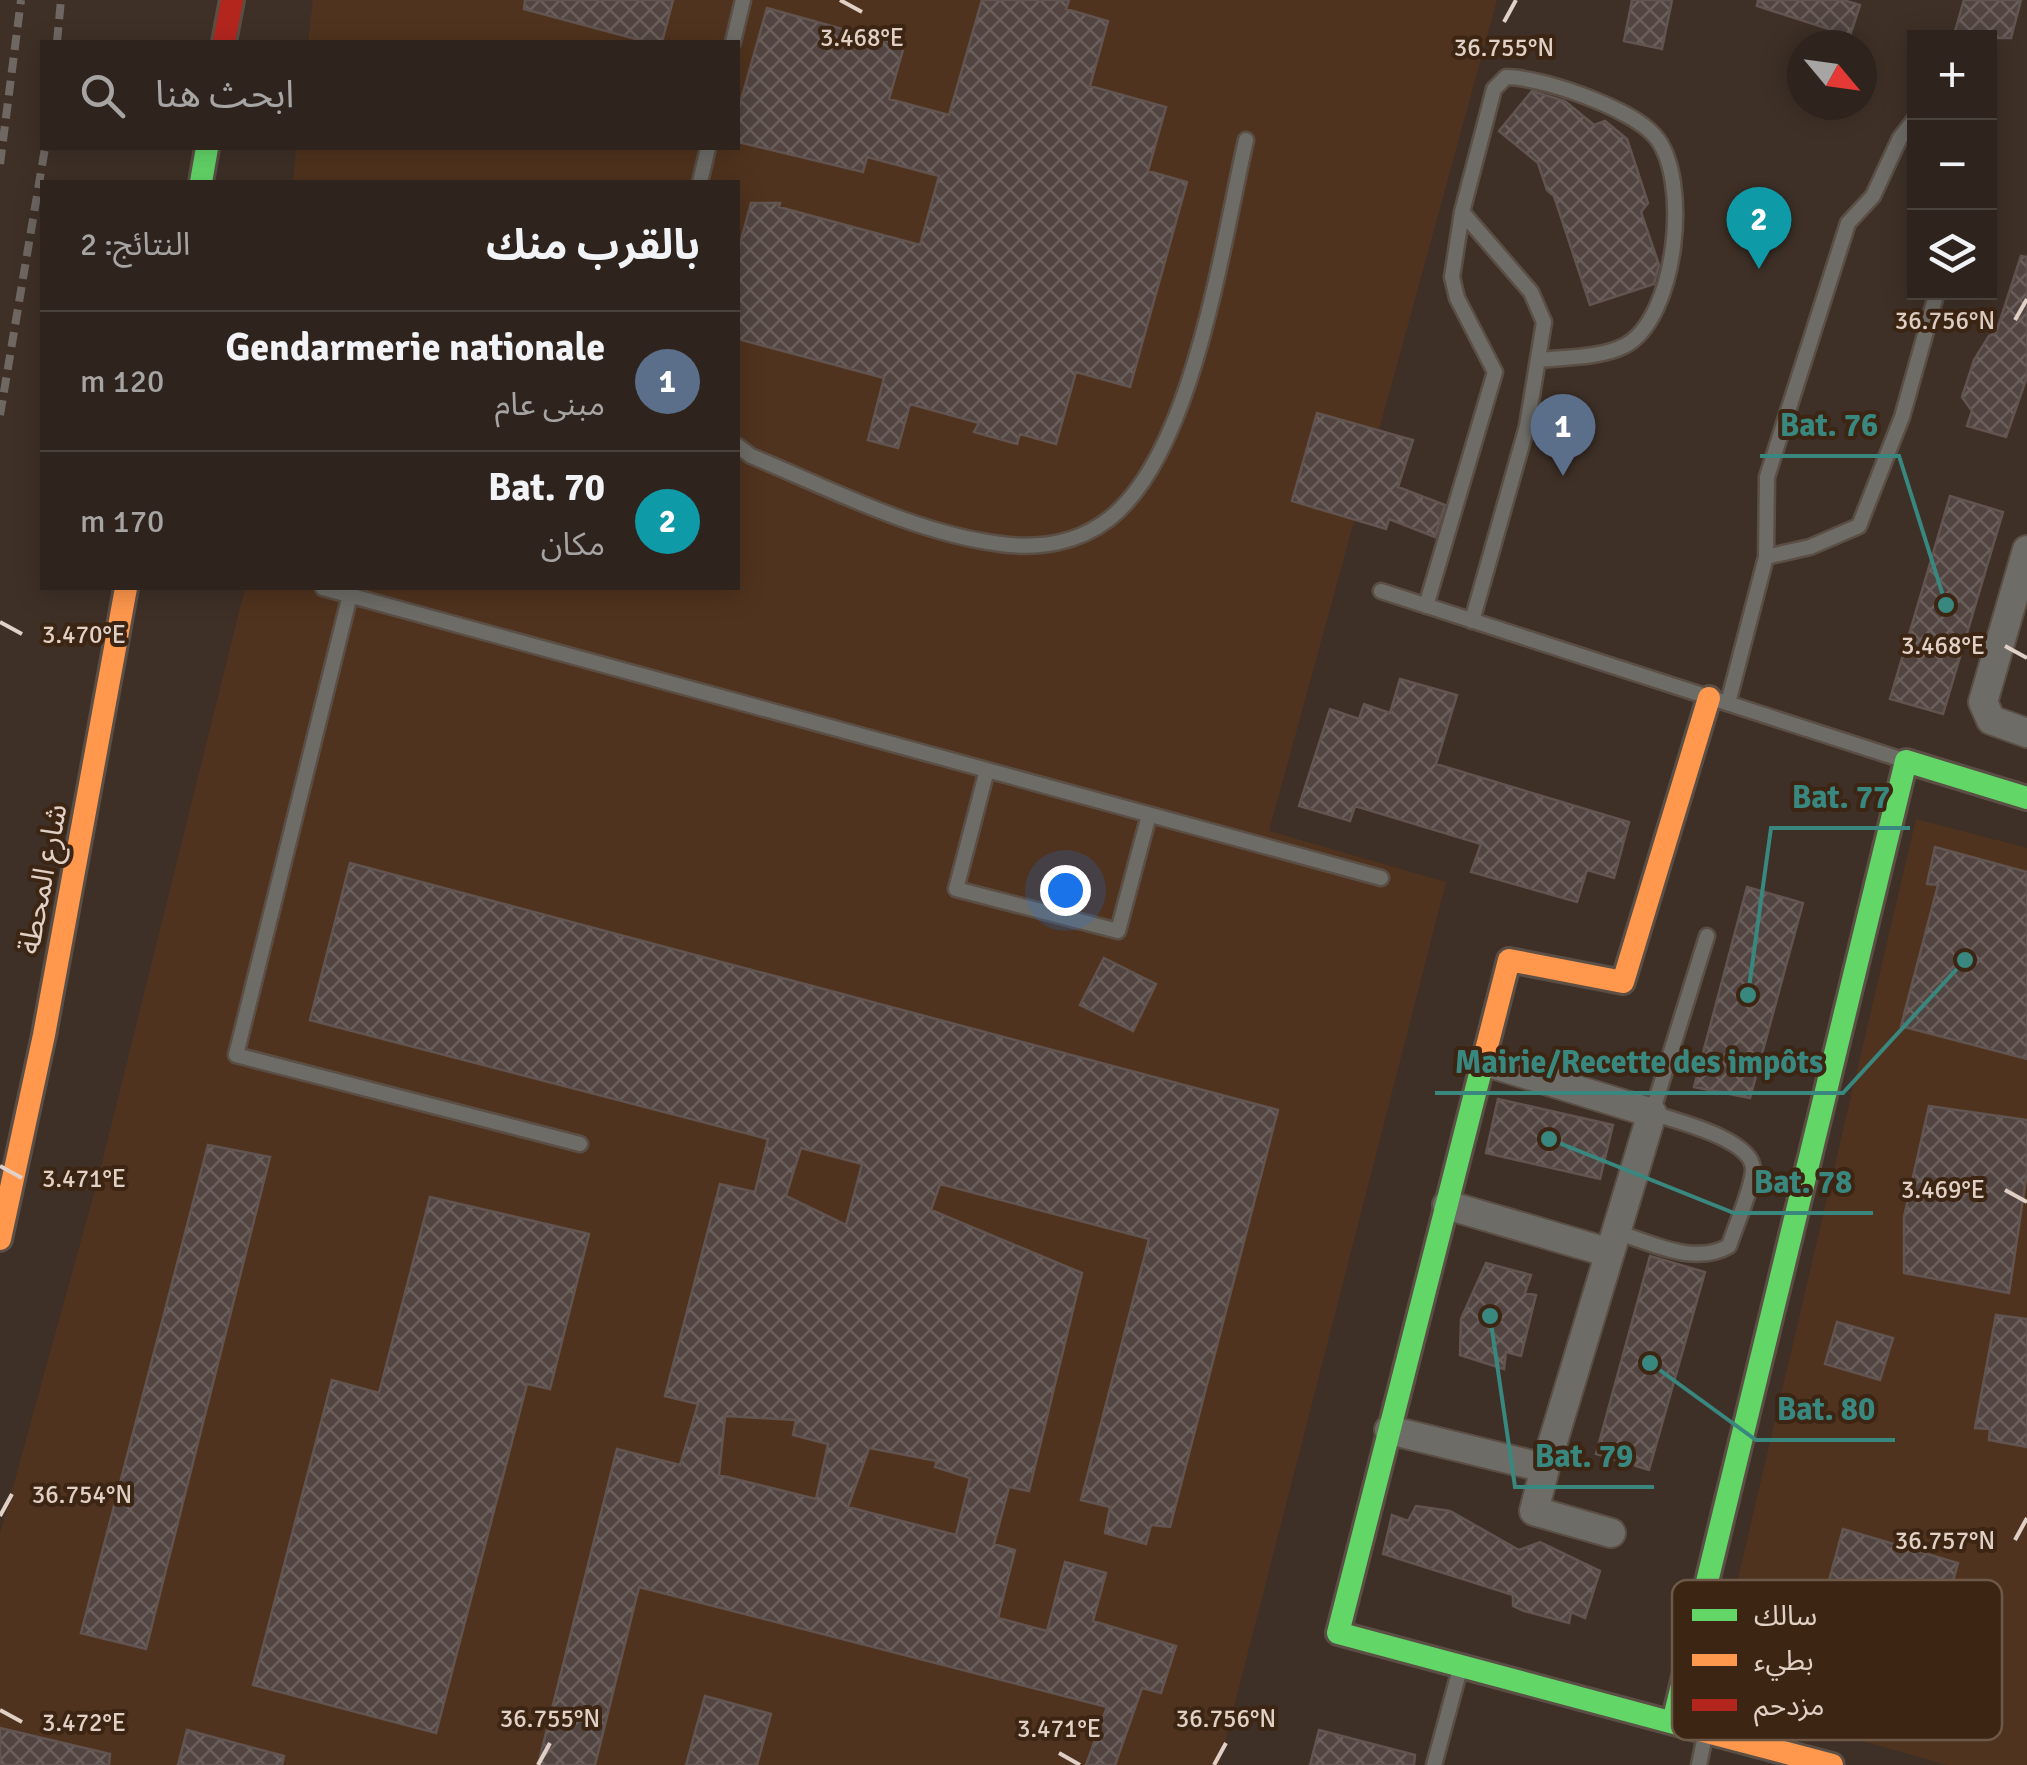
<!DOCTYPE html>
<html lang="ar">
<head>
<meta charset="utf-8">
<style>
  body { margin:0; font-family:Signika,"Noto Sans Arabic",sans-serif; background:#3a302a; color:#f1f3f6; direction:rtl }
  .controls { position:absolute; right:30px; top:30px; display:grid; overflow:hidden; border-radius:0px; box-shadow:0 5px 25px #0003 }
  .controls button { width:90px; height:90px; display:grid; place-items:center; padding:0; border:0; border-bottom:2px solid #49413b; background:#2e241d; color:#f1f3f6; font:50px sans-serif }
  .compass { position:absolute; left:1787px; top:30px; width:90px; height:90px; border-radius:50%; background:#2e241d; box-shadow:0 5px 25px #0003; rotate:119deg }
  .you { position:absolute; left:1065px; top:890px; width:35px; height:35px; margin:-25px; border:8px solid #fff; border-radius:50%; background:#1a73e8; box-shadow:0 0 0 15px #1a73e833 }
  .badge { display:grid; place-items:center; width:65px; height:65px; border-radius:50%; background:#ea580c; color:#fff; font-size:32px; font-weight:700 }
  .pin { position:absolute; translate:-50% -82px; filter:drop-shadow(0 2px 5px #0008) }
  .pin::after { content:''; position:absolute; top:52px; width:35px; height:30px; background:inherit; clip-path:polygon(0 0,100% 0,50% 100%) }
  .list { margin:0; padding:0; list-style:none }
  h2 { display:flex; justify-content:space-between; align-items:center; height:130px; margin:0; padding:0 40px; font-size:42px }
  h2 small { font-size:32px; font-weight:400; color:#a7a4a4 }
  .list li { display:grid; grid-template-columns:65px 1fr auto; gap:30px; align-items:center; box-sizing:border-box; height:140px; padding:0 40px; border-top:2px solid #49413b }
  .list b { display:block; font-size:38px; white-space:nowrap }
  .list p { margin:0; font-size:32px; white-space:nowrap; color:#a7a4a4 }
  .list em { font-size:32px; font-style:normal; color:#a7a4a4 }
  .icon { flex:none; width:55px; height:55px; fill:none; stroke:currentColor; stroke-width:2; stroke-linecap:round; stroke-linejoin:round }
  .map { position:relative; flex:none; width:2027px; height:1765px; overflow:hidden; direction:ltr }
  .search { position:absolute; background:#2e241d; box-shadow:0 5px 25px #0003; left:40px; top:40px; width:700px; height:110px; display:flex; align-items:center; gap:25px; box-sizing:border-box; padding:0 35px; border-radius:0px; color:#a7a4a4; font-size:38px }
  .panel { position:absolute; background:#2e241d; box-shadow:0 5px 25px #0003; left:40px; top:180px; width:700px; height:410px; border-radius:0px; direction:rtl }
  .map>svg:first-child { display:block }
</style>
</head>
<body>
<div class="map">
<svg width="2027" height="1765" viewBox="0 0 2027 1765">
  <defs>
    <pattern id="building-cross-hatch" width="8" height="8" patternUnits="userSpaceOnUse" patternTransform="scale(2.5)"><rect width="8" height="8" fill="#524541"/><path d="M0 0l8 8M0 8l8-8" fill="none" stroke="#6b5f5b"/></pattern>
  </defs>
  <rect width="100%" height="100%" fill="#3e3027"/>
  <path fill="#50331e" d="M313 0H1497L1269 831 1446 882 1219 1765H0V1534L98 1179 245 588H738V182H293L296 148H738V42H308Z
    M1916 819 2027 848V1765H1947L1710 1698Z"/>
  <path fill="url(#building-cross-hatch)" stroke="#625450" stroke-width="2.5" fill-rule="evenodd" d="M525 0H673L662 42H647L524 9Z
    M982 0H1069L1066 9 1108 21 1090 86 1166 107 1148 171 1187 182 1130 387 1076 372 1056 444 1020 434 1017 444 974 432 979 423 910 404 898 448 868 440 884 378 738 339V252L751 203H780L779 207 920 245 939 176 867 157 863 172 738 142V111L767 8 904 46 889 99 949 115Z
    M1632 0H1672L1662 49 1624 41Z
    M1758 0H1843L1860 5 1850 36 1757 6Z
    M1964 0H2021L2011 38H1953Z
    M1532 91 1565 101 1594 125 1605 121 1627 139 1648 203 1641 212 1659 265 1654 284 1590 305 1554 196 1547 190 1538 163 1499 131Z
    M2021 256 2027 257V377L2006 437 1967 426 1972 411 1962 397 1974 360 1989 336 1996 333Z
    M1317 413 1413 440 1398 487 1445 505 1435 537 1389 519 1386 529 1292 501Z
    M1950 496 2003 512 1943 714 1890 699Z
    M1400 679 1457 695 1436 764 1629 822 1614 878 1587 870 1577 902 1471 872 1481 844 1355 806 1350 821 1299 806 1330 709 1359 719 1364 704 1390 713Z
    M1935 847 2027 872V1059L1901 1026 1938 885 1927 884Z
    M350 863 1278 1110 1170 1527 1151 1525 1146 1544 1105 1533 1110 1507 1081 1500 1149 1239 940 1184 931 1210 1082 1273 1029 1491 1009 1487 994 1544 1015 1550 998 1618 1047 1631 1065 1562 1106 1573 1093 1621 1176 1646 1161 1693 1142 1688 1115 1765H1086L1107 1707 639 1587 595 1765H538L617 1449 680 1465 698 1404 665 1396 720 1184 755 1192 768 1139 310 1020ZM801 1148 862 1164 846 1225 786 1196ZM725 1416 796 1420 793 1435 828 1444 816 1499 719 1475ZM869 1448 937 1461 935 1467 970 1478 956 1535 848 1507Z
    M1747 887 1803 903 1750 1098 1694 1087Z
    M1104 958 1156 984 1133 1031 1080 1005Z
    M1498 1099 1613 1125 1600 1179 1486 1153Z
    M1929 1106 2027 1120V1172L2009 1293 1904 1273V1217Z
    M208 1145 270 1157 146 1649 81 1633Z
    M430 1197 589 1234 550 1389 527 1384 436 1733 253 1685 332 1380 379 1393Z
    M1650 1256 1705 1272 1649 1470 1596 1454Z
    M1486 1263 1531 1275 1525 1293 1536 1295 1521 1356 1506 1352 1504 1369 1460 1355 1461 1319Z
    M1996 1315 2027 1319V1447L1989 1440 1990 1429 1975 1428Z
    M1837 1322 1893 1338 1880 1380 1825 1364Z
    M1416 1506 1450 1511 1519 1550 1540 1542 1600 1571 1585 1618 1571 1612 1569 1623 1524 1611 1513 1606V1595L1383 1554 1392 1515 1408 1521Z
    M1843 1529 1958 1563 1920 1699 1806 1666Z
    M705 1696 771 1714 757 1765H686Z
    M0 1728 110 1754 109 1765H0Z
    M187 1730 284 1756 282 1765H178Z
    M1319 1730 1415 1755 1414 1765H1310Z"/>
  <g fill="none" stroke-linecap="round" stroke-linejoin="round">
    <defs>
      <path id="lane" d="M733 42 743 0
        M700 182 708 148
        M738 446 751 456C831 489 914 533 1001 544 1039 549 1078 543 1109 519 1194 453 1222 243 1246 140
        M1766 557 1810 547 1859 526 1902 417 1937 292
        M323 588 1381 878
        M1381 591 1903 760
        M350 595 236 1055 580 1144
        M1426 606 1495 372 1457 298 1452 277 1462 212
        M1472 621 1527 426 1544 322 1531 292 1462 212 1494 89 1506 77C1541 77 1630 108 1654 135 1692 176 1677 320 1624 346 1600 358 1566 357 1540 360
        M1728 703 1766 557 1767 477 1848 223 1873 196 1900 138 1914 120
        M987 770 956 889 1118 931 1149 815
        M1616 1232C1652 1243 1694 1266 1729 1246 1735 1227 1753 1187 1753 1169 1752 1139 1676 1121 1652 1113L1707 936
        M1434 1765 1460 1669
        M1699 1765 1705 1736"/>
      <path id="street" d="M2027 550 1983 702 1991 720 2027 733
        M1483 1061 1652 1113 1545 1468
        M1447 1205 1610 1253
        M1389 1430 1545 1468 1534 1511 1611 1533"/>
      <path id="fast" d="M201 182 207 148
        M1484 1058 1338 1633 1696 1729
        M1673 1722 1906 761 2027 798"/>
      <path id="slow" d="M1484 1058 1509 960 1623 982 1709 698
        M0 1239 44 1035 126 588
        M1696 1729 1832 1765"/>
      <path id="jam" d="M224 42 232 0"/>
    </defs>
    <use href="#lane" stroke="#5a4e45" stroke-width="19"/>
    <use href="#street" stroke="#5a4e45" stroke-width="32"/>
    <use href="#fast" stroke="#5a4e45" stroke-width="28"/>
    <use href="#slow" stroke="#5a4e45" stroke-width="28"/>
    <use href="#jam" stroke="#5a4e45" stroke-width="28"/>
    <use href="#lane" stroke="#6e6c67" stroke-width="14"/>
    <use href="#street" stroke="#6e6c67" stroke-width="28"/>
    <use href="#fast" stroke="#63d668" stroke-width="22"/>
    <use href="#slow" stroke="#ff974d" stroke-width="22"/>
    <use href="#jam" stroke="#b3261e" stroke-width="22"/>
    <path stroke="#6e6762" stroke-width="8" stroke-dasharray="15 8" stroke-linecap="butt" d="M57 42 61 0
      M0 164 21 0
      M0 415 45 148"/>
  </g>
  <path fill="none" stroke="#e0d0c5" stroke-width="4" d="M840 0 862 12M1504 22 1516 0M2015 320 2027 299M0 622 22 634M2005 646 2027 658M0 1166 22 1178M2005 1190 2027 1202M0 1516 12 1494M2015 1540 2027 1518M0 1710 22 1722M1059 1753 1080 1765M538 1765 550 1743M1214 1765 1226 1743"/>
  <g text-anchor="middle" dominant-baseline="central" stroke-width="8" stroke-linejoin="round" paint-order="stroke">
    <g font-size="30" fill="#e0d0c5" stroke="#3d2513">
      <text transform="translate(43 879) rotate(-79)">شارع المحطة</text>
    </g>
  </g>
  <rect x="1672" y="1580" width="330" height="160" rx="15" fill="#3d2513" stroke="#6e5848" stroke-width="2.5"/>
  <rect x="1692" y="1609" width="45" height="12" fill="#63d668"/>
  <rect x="1692" y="1654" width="45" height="12" fill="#ff974d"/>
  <rect x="1692" y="1699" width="45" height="12" fill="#b3261e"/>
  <g font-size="28" fill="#e0d0c5">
    <text x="1754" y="1625">سالك</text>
    <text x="1754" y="1670">بطيء</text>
    <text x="1754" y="1715">مزدحم</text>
  </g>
  <g font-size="25" text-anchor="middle" fill="#e0d0c5" stroke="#3d2513" stroke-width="8" stroke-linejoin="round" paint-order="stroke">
    <text x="862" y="46">3.468°E</text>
    <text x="1504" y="56">36.755°N</text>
    <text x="1945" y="329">36.756°N</text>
    <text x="84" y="643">3.470°E</text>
    <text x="1943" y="654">3.468°E</text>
    <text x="84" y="1187">3.471°E</text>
    <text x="1943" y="1198">3.469°E</text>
    <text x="82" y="1503">36.754°N</text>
    <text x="1945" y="1549">36.757°N</text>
    <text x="550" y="1727">36.755°N</text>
    <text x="1226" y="1727">36.756°N</text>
    <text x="84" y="1731">3.472°E</text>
    <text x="1059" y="1737">3.471°E</text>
  </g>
  <path fill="none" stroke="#39887f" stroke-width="4" d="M1946 605L1899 456H1760M1748 995L1771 828H1910M1965 960L1843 1093H1435M1549 1139L1734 1213H1873M1650 1363L1756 1440H1895M1490 1316L1515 1487H1654"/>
  <g fill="#39887f" stroke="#3d2513" stroke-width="4">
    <circle cx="1946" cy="605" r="10"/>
    <circle cx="1748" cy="995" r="10"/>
    <circle cx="1965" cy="960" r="10"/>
    <circle cx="1549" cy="1139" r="10"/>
    <circle cx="1650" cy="1363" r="10"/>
    <circle cx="1490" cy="1316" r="10"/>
  </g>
  <g font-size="32" text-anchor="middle" font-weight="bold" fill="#39887f" stroke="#3d2513" stroke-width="8" stroke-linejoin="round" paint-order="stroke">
    <text x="1829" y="436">Bat. 76</text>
    <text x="1841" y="808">Bat. 77</text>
    <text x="1639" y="1073">Mairie/Recette des impôts</text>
    <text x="1803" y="1193">Bat. 78</text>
    <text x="1826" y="1420">Bat. 80</text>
    <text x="1584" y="1467">Bat. 79</text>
  </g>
</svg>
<div class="controls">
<button>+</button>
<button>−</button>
<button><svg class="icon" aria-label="layers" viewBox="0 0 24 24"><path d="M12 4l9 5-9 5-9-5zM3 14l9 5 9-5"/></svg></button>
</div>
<svg class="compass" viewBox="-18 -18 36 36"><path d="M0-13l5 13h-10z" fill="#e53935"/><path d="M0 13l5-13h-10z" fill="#a7a4a4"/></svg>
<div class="you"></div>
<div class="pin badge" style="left:1563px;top:476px;background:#5c6f8a">1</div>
<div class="pin badge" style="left:1759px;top:269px;background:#0f9aa8">2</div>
<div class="search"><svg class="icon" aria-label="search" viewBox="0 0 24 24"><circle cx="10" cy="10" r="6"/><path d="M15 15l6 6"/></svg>ابحث هنا</div>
<section class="panel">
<h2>بالقرب منك<small>النتائج: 2</small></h2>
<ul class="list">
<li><span class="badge" style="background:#5c6f8a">1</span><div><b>Gendarmerie nationale</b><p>مبنى عام</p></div><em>120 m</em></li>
<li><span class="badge" style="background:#0f9aa8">2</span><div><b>Bat. 70</b><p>مكان</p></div><em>170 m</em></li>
</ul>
</section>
</div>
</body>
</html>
